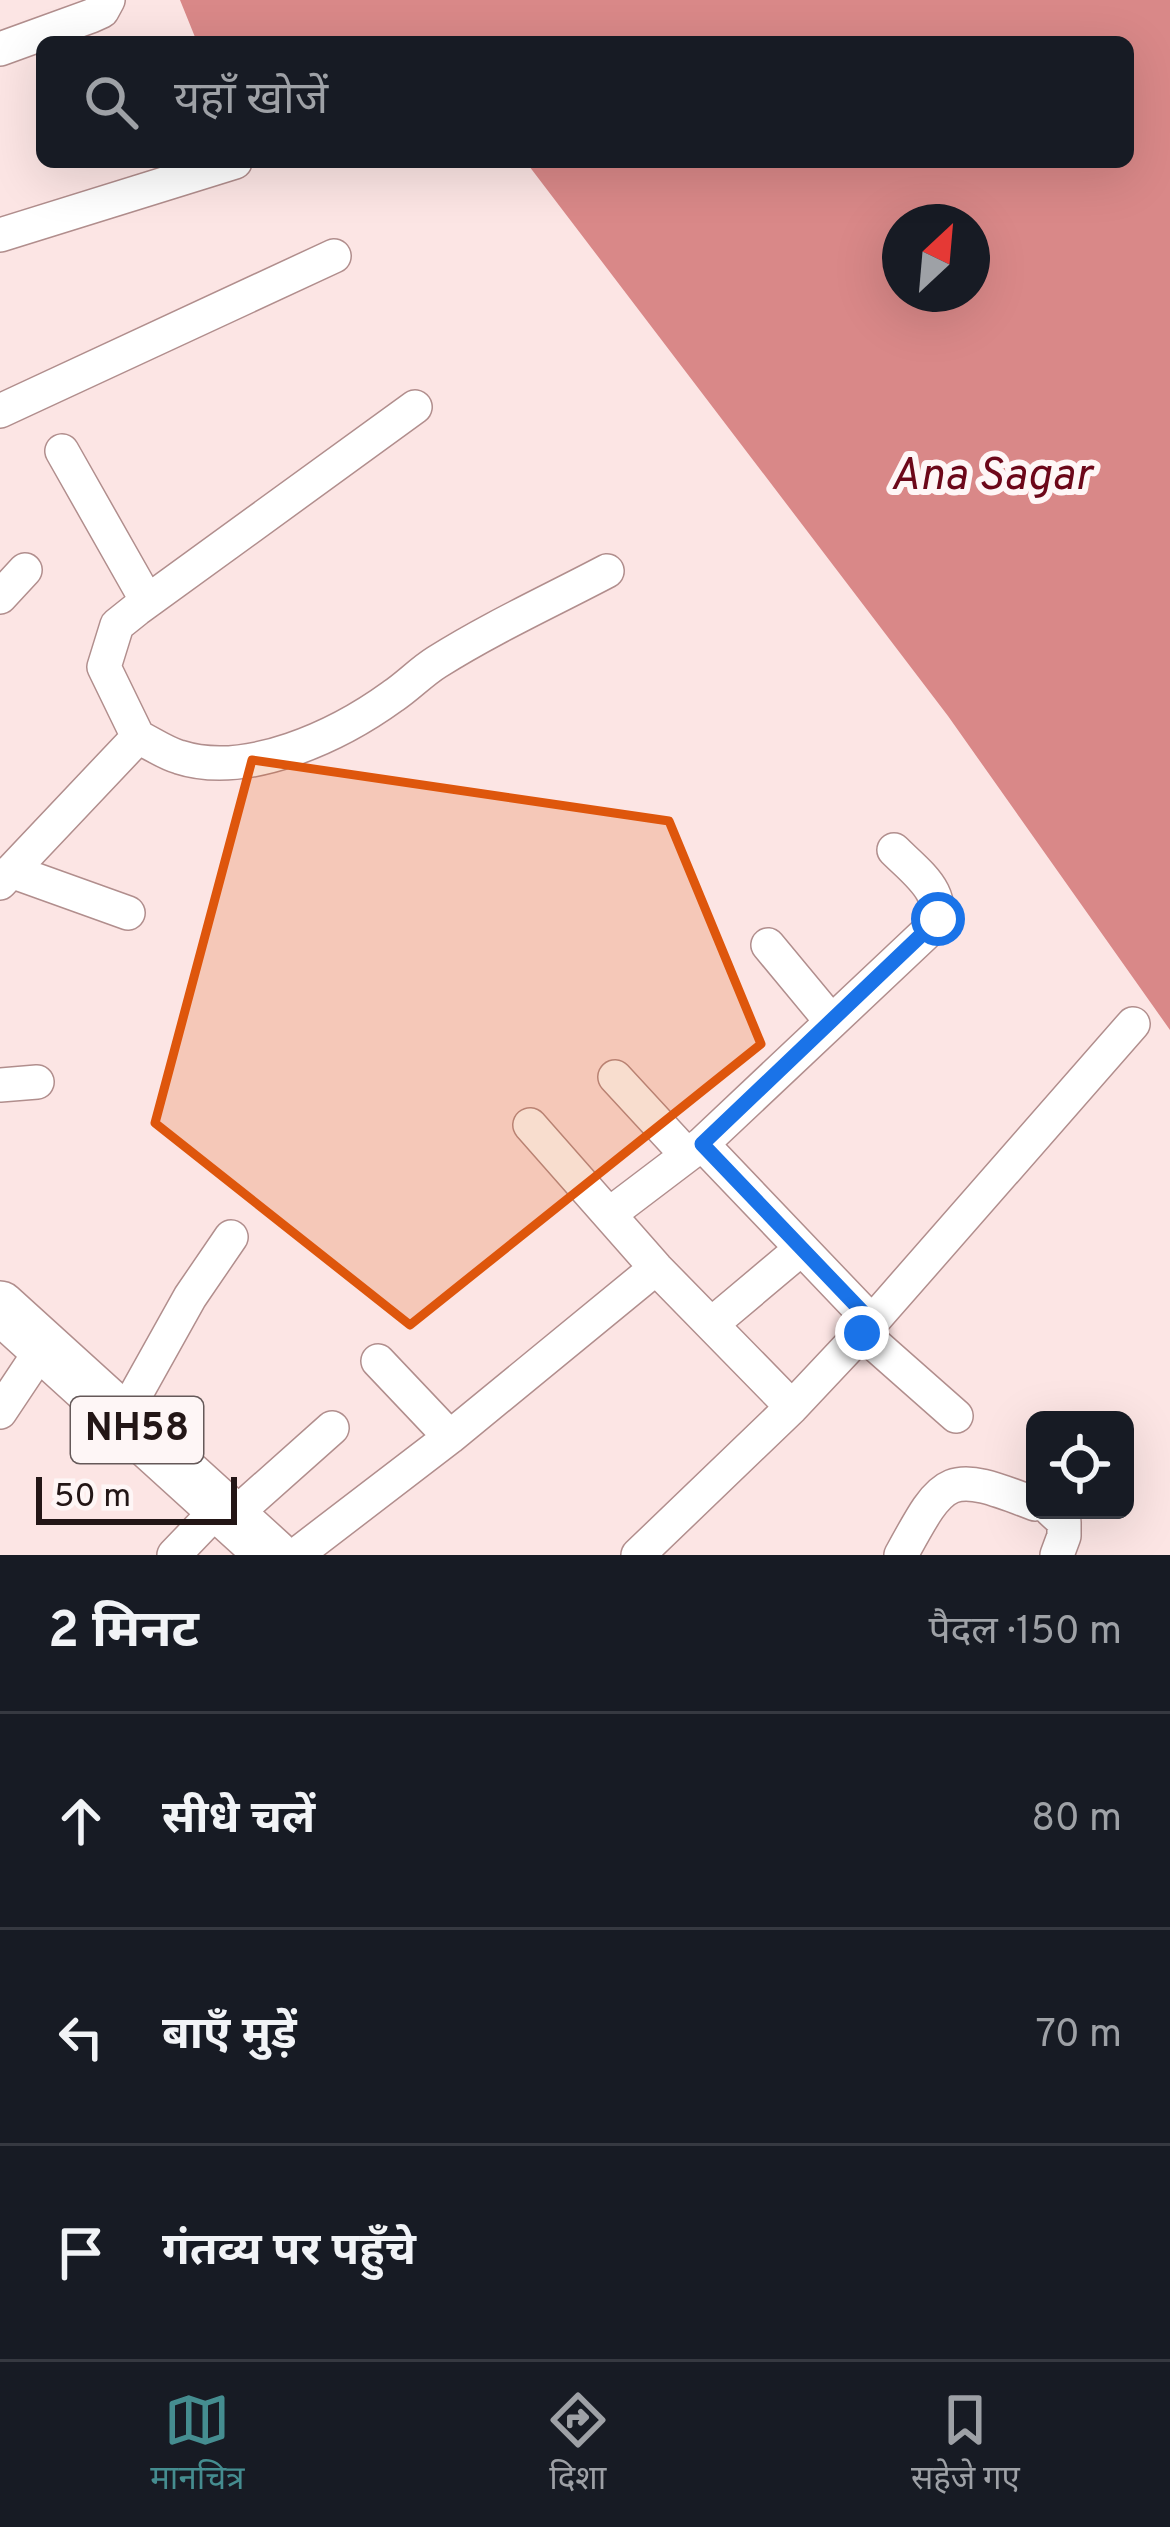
<!DOCTYPE html>
<html lang="hi">
<head>
<meta charset="utf-8">
<style>
  body { margin:0; font-family:Overpass,"Noto Sans Devanagari",sans-serif; background:#20242c; color:#f1f3f6 }
  .controls { position:absolute; right:36px; bottom:36px; display:grid; overflow:hidden; border-radius:18px; box-shadow:0 12px 48px #0002 }
  .controls button { width:108px; height:108px; display:grid; place-items:center; padding:0; border:0; border-bottom:3px solid #363941; background:#171b24; color:#f1f3f6; font:60px sans-serif }
  .compass { position:absolute; left:882px; top:204px; width:108px; height:108px; border-radius:50%; background:#171b24; box-shadow:0 12px 48px #0002; rotate:26deg }
  .scale { position:absolute; left:36px; bottom:30px; width:201px; box-sizing:border-box; padding-left:12px; border:6px solid #231616; border-top:0; font-size:33px; line-height:42px; white-space:nowrap; color:#231616; -webkit-text-stroke:9px #fef6f6; paint-order:stroke }
  .stop { position:absolute; width:36px; height:36px; margin:-27px; border:9px solid #1a73e8; border-radius:50%; background:#fff }
  .stop.end { background:#1a73e8; border-color:#fff; box-shadow:0 3px 12px #0008 }
  .list { margin:0; padding:0; list-style:none }
  h2 { display:flex; justify-content:space-between; align-items:center; height:156px; margin:0; padding:0 48px; font-size:51px }
  h2 small { font-size:39px; font-weight:400; color:#9ea1a6 }
  .list li { display:grid; grid-template-columns:78px 1fr auto; gap:36px; align-items:center; box-sizing:border-box; height:216px; padding:0 48px; border-top:3px solid #363941 }
  .list b { display:block; font-size:45px; white-space:nowrap }
  .list em { font-size:39px; font-style:normal; color:#9ea1a6 }
  .icon { flex:none; width:66px; height:66px; fill:none; stroke:currentColor; stroke-width:2; stroke-linecap:round; stroke-linejoin:round }
  .map { position:relative; flex:none; width:1170px; height:1555px; overflow:hidden }
  .search { position:absolute; background:#171b24; box-shadow:0 12px 48px #0002; left:36px; right:36px; top:36px; height:132px; display:flex; align-items:center; gap:30px; box-sizing:border-box; padding:0 42px; border-radius:18px; color:#9ea1a6; font-size:45px }
  .sheet { height:804px; background:#171b24 }
  nav { display:flex; justify-content:space-around; align-items:center; box-sizing:border-box; height:168px; border-top:3px solid #363941; background:#171b24; font-size:33px; color:#9ea1a6 }
  nav a { display:grid; justify-items:center; gap:6px }
  nav .on { color:#458d90 }
  .map>svg:first-child { display:block }
</style>
</head>
<body>
<div class="map">
<svg width="1170" height="1555" viewBox="0 0 1170 1555">
  <rect width="100%" height="100%" fill="#fce5e4"/>
  <path fill="#d98888" fill-rule="evenodd" d="M180 0H1170V1030L948 716 526 162H1128V42H197ZM900 222H972V294H900Z"/>
  <g fill="none" stroke-linecap="round" stroke-linejoin="round">
    <defs>
      <path id="minor" d="M0 49 91 16 102 11 108 0
        M0 235 235 162
        M0 411 334 256
        M62 451 147 601
        M0 597 25 570
        M138 737C151 743 165 753 179 757 247 779 338 736 393 696 408 686 421 672 437 662 491 628 550 601 607 571
        M11 871 128 913
        M0 883 138 737 104 667 117 625 137 609 415 407
        M768 945 831 1021
        M615 1077 687 1155
        M0 1085 37 1082
        M530 1125 656 1268 792 1407
        M702 1144 872 1322
        M611 1213 702 1144 928 931C953 897 918 874 894 850
        M713 1323 801 1249
        M862 1333 956 1416
        M378 1361 450 1437
        M0 1412 44 1346
        M123 1417 190 1297 231 1237
        M1051 1510 1064 1522V1536L1057 1555
        M231 1518 332 1428
        M174 1555 220 1507
        M296 1555 450 1437 656 1268
        M638 1555 792 1407 872 1322 1133 1024
        M901 1555C945 1474 948 1470 1035 1504"/>
      <path id="highway" d="M0 1307 273 1555"/>
    </defs>
    <use href="#minor" stroke="#b18e8d" stroke-width="36"/>
    <use href="#highway" stroke="#b18e8d" stroke-width="54"/>
    <use href="#minor" stroke="#fff" stroke-width="33"/>
    <use href="#highway" stroke="#fff" stroke-width="51"/>
  </g>
  <g fill="none" stroke-linecap="round" stroke-linejoin="round">
    <path stroke="#1a73e8" stroke-width="15" d="M862 1333 872 1322 702 1144 938 919"/>
  </g>
  <path fill="#de560c" fill-opacity="0.2" stroke="#de560c" stroke-width="9" stroke-linejoin="round" d="M252 760 669 821 761 1044 410 1325 155 1123Z"/>
  <g text-anchor="middle" dominant-baseline="central" stroke-width="12" stroke-linejoin="round" paint-order="stroke">
    <rect fill="#fef6f6" stroke="#655959" stroke-width="3" x="71" y="1397" width="132" height="66" rx="9"/>
    <g font-size="39" font-weight="bold" fill="#231616">
      <text x="137" y="1430">NH58</text>
    </g>
    <g font-size="45" font-style="italic" fill="#6c0719" stroke="#fef6f6">
      <text x="991" y="477">Ana Sagar</text>
    </g>
  </g>
</svg>
<div class="controls">
<button><svg class="icon" aria-label="locate" viewBox="0 0 24 24"><circle cx="12" cy="12" r="6"/><path d="M12 2v4M12 18v4M2 12h4M18 12h4"/></svg></button>
</div>
<svg class="compass" viewBox="-18 -18 36 36"><path d="M0-13l5 13h-10z" fill="#e53935"/><path d="M0 13l5-13h-10z" fill="#9ea1a6"/></svg>
<div class="scale">50 m</div>
<div class="stop" style="left:938px;top:919px"></div>
<div class="stop end" style="left:862px;top:1333px"></div>
<div class="search"><svg class="icon" aria-label="search" viewBox="0 0 24 24"><circle cx="10" cy="10" r="6"/><path d="M15 15l6 6"/></svg>यहाँ खोजें</div>
</div>
<section class="sheet">
<h2>2 मिनट<small>पैदल · 150 m</small></h2>
<ul class="list">
<li><svg class="icon" aria-label="ahead" viewBox="0 0 24 24"><path d="M12 20V5M6 11l6-6 6 6"/></svg><div><b>सीधे चलें</b></div><em>80 m</em></li>
<li><svg class="icon" aria-label="left" viewBox="0 0 24 24"><path d="M17 20v-9H6M10 6l-5 5 5 5"/></svg><div><b>बाएँ मुड़ें</b></div><em>70 m</em></li>
<li><svg class="icon" aria-label="arrive" viewBox="0 0 24 24"><path d="M6 21V4h12l-3 4 3 4H6"/></svg><div><b>गंतव्य पर पहुँचे</b></div></li>
</ul>
</section>
<nav>
<a class="on"><svg class="icon" aria-label="map" viewBox="0 0 24 24"><path d="M3 6l6-2 6 2 6-2v14l-6 2-6-2-6 2zM9 4v14M15 6v14"/></svg>मानचित्र</a>
<a><svg class="icon" aria-label="directions" viewBox="0 0 24 24"><path d="M12 3l9 9-9 9-9-9zM9 14v-3h6M13 9l2 2-2 2"/></svg>दिशा</a>
<a><svg class="icon" aria-label="saved" viewBox="0 0 24 24"><path d="M7 4h10v16l-5-4-5 4z"/></svg>सहेजे गए</a>
</nav>
</body>
</html>
